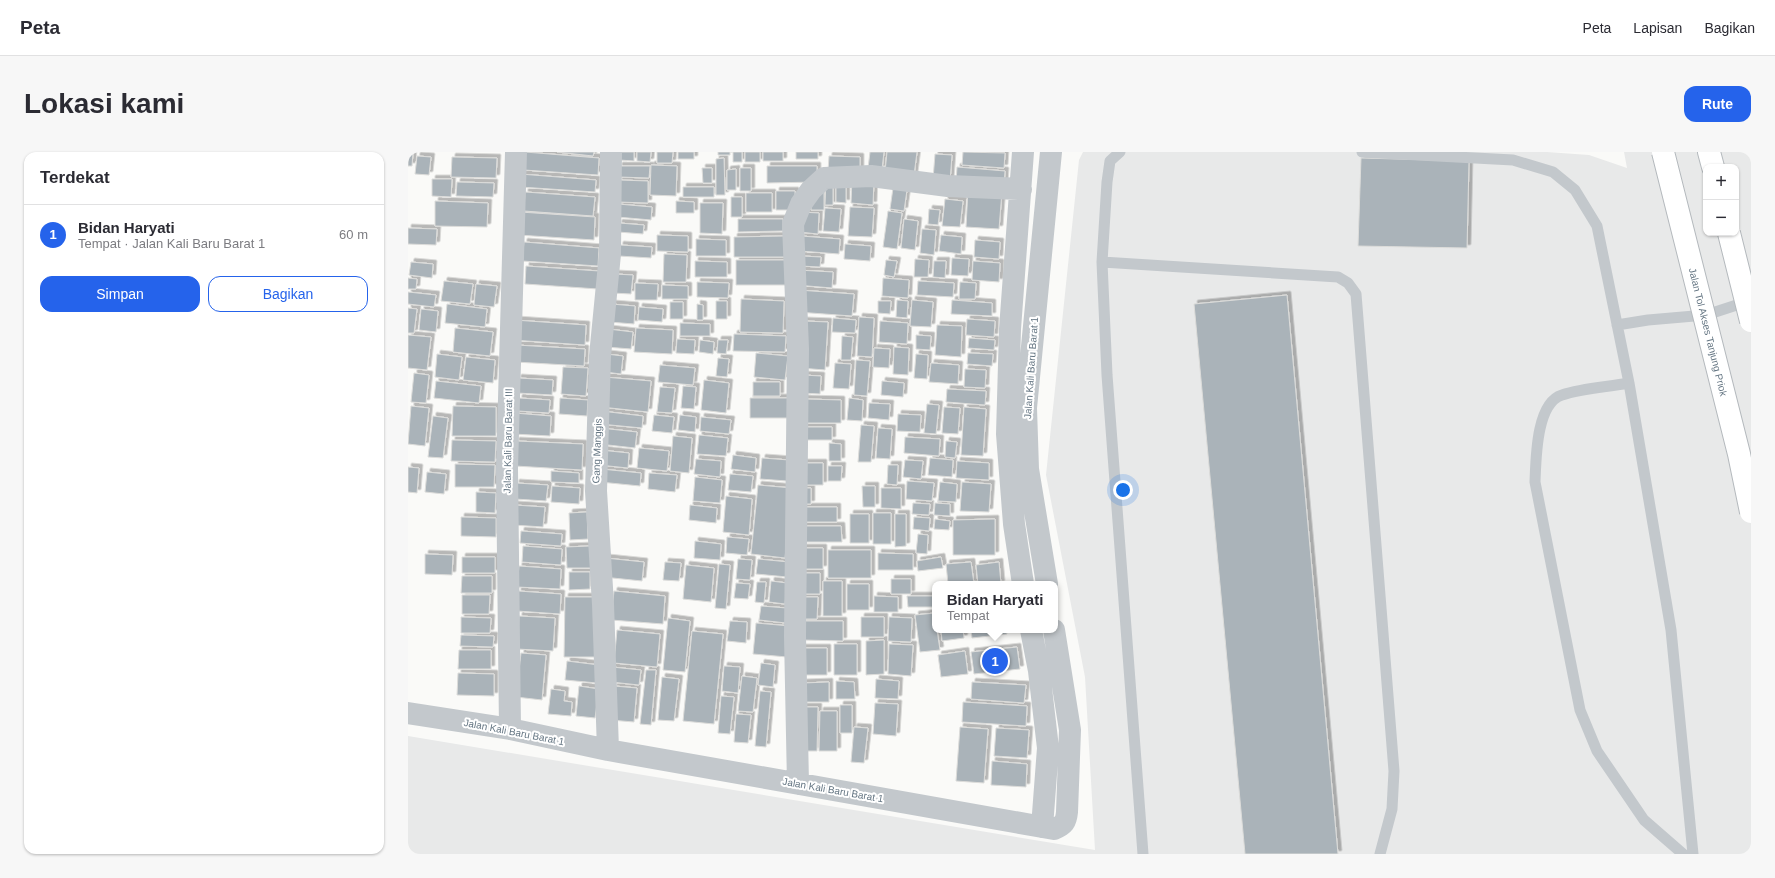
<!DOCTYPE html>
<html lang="id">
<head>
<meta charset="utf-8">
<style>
  body { margin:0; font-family:Helvetica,sans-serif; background:#f7f7f7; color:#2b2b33 }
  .controls { position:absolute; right:12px; top:12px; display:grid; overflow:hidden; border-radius:8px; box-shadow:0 1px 3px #0004 }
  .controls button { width:36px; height:36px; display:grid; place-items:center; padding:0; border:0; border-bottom:1px solid #e1e1e2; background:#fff; color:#2b2b33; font:20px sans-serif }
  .you { position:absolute; left:715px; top:338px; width:14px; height:14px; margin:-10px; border:3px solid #fff; border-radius:50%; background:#1a73e8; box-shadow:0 0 0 6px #1a73e833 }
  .badge { display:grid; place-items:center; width:26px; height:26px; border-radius:50%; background:#2563eb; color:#fff; font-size:13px; font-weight:700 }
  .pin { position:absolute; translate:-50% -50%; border:2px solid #fff; box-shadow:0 1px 4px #0006 }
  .popup { position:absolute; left:524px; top:429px; width:126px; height:52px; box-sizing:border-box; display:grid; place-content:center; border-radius:8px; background:#fff; filter:drop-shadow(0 1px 3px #0005); font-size:13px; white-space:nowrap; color:#7c7c81 }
  .popup b { font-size:15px; color:#2b2b33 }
  .popup::after { content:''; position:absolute; left:50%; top:100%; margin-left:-8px; border:8px solid transparent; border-top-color:#fff }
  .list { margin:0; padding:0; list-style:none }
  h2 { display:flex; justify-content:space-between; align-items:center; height:52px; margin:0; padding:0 16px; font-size:17px }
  h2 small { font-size:13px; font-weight:400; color:#7c7c81 }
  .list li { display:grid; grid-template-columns:26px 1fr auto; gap:12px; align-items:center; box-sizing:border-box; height:60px; padding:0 16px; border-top:1px solid #e1e1e2 }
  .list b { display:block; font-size:15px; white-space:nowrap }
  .list p { margin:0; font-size:13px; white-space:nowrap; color:#7c7c81 }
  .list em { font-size:13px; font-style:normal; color:#7c7c81 }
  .actions { display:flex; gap:8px; padding:12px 16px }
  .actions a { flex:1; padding:9px 0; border:1px solid #2563eb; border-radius:12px; text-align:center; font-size:14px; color:#2563eb }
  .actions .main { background:#2563eb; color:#fff }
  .map { position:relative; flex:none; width:1343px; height:702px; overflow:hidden; border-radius:12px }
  header { display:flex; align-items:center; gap:24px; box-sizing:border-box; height:56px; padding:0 20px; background:#fff; border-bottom:1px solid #e1e1e2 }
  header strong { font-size:19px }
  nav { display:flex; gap:22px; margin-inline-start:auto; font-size:14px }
  .intro { display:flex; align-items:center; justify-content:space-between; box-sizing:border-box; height:96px; padding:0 24px }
  h1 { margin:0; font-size:28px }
  .button { padding:10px 18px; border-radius:12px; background:#2563eb; color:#fff; font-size:14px; font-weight:700 }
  main { display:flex; gap:24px; padding:0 24px }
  aside { flex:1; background:#fff; border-radius:12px; box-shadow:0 1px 3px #0004 }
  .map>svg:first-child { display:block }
</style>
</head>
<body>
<header>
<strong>Peta</strong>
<nav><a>Peta</a><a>Lapisan</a><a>Bagikan</a></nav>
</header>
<div class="intro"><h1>Lokasi kami</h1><a class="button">Rute</a></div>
<main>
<aside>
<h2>Terdekat<small></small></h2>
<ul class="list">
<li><span class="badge">1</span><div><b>Bidan Haryati</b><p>Tempat · Jalan Kali Baru Barat 1</p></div><em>60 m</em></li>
</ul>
<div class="actions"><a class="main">Simpan</a><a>Bagikan</a></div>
</aside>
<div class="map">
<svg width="1343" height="702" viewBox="0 0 1343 702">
  <defs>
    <filter id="shadow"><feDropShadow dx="3.5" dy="-3.5" stdDeviation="0" flood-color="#0004"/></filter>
  </defs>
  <rect width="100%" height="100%" fill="#fafaf8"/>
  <path fill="#e8e9e9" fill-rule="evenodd" d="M675 0H1139L1181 3 1219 16 1216 0H1343V702H0V584L687 698 677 525 638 323 671 8ZM1298 15H1328V81H1298Z"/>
  <path fill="#aab3b9" stroke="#dcdcda" filter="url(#shadow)" d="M0 0H5L4 14H0Z
    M117 0 191 6 190 23 116 18Z
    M149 0H186L185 4Z
    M211 0H226V9L211 8Z
    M229 0H243L242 10 229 9Z
    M249 0H265L264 11H249Z
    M270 0H286V7H270Z
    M310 0H322V3H310Z
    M325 0H334V10H325Z
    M337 0H352V10H337Z
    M355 0H375V9H355Z
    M388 0H410V7H388Z
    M462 0H476L474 17 460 16Z
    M479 0H509L506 23 477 20Z
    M555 0 597 1 596 16 554 13Z
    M527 2 544 3 542 29 525 27Z
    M9 4 23 5 21 23 7 22Z
    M421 4 452 5V19H420Z
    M44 5 89 6 88 26 43 25Z
    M316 6 317 43H308V7Z
    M953 6 1061 9 1059 96 950 94Z
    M243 13 269 14 268 44 242 43Z
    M211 14H242L241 26 211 25Z
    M359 14H409V30L359 31Z
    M549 15 597 19 596 33 548 30Z
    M294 16H304V31H295Z
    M332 16H343V39H332Z
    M328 17V38H319V18Z
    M112 22 188 28 187 40 112 35Z
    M444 26 466 27 465 53 443 51Z
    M24 27H44L43 45 24 44Z
    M211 28 240 29V51L210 50Z
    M418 28H425V53H417Z
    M428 28H438V51L428 50Z
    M486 29 500 31 496 59 482 57Z
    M49 30 86 31 85 45 48 44Z
    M275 35H306V45H275Z
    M416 37V58H403L404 39Z
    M560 37 594 39 591 77 558 75Z
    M368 39H387V58H368Z
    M117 40 187 45 185 64 116 59Z
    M338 41H364V60H338Z
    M323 45H334V65H323Z
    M537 47 555 49 552 75 534 74Z
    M27 49 80 51 79 75 27 74Z
    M268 49 286 50V61H268Z
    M292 51H315L314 82 292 81Z
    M210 52 244 55 243 68 209 65Z
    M442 55 466 56 464 85 440 84Z
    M417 56 433 57 431 80 415 79Z
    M521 57 532 58 530 73 520 72Z
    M480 59 494 61 489 97 475 95Z
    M112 60 187 65 186 88 110 83Z
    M392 60 411 61 410 82 391 80Z
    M330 67H375V79L330 80Z
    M496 67 510 69 507 98 493 96Z
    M211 71 236 73 235 82 210 80Z
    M0 76 29 77 28 93 0 92Z
    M514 77 528 78 526 103 512 101Z
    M249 83 280 84V100L249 99Z
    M533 83 554 85 553 102 531 99Z
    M378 84V105H326V85Z
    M393 84 432 87 431 102 392 99Z
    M288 87 318 88V104H288Z
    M567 88 592 90 591 107 566 105Z
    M116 90 191 96 190 114 114 109Z
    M437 92 463 94 462 109 436 107Z
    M212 93 244 95 243 106 211 104Z
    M256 102 279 103 278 130H255Z
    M393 104 413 105 412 115 392 114Z
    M544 106 561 107 560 124 543 123Z
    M507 107 521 108 520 125H506Z
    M328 108H378V133H328Z
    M478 108 489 109 486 125 476 123Z
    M287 109 319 110V125H287Z
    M526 109H538L537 126 525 125Z
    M565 109 592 111 591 130 564 128Z
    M3 110 25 112 24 126 1 123Z
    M118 114 191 119 190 137 117 132Z
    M389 118 425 120 424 136 388 133Z
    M206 122 225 123 223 142 204 141Z
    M0 126 9 127 8 137H0Z
    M475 126 501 128 500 146 474 144Z
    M36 129 65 132 62 152 33 149Z
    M510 129 546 131 545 145 509 143Z
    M289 130 321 131 320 146 289 145Z
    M552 130 568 131 567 147H551Z
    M227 131 250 132 249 148H227Z
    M68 132 89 134 86 155 66 153Z
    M254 133 280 134V147H254Z
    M390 138 446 142 444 164 389 160Z
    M0 140 28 143 26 155 0 152Z
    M879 143 930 702H837L786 152Z
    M333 147 376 149 375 181 332 180Z
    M489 148 500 149 499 166 488 165Z
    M504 148 525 150 523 175 502 174Z
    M544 148 584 151V164L543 162Z
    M308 149H319V167H308Z
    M470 149H483L482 162 470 161Z
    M262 150H275V167H262Z
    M39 152 79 157 77 175 37 171Z
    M203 152 227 154 226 172 201 170Z
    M289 152 295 153V168H289Z
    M231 155 255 157 254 170 230 168Z
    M0 156 9 157 6 181H0Z
    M13 157 30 159 28 180 11 178Z
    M451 165 466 166 464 205 449 204Z
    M425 166 448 168 447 181 424 180Z
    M559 167 587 169 586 185 558 183Z
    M106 168 178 173 177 193 104 188Z
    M395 169 420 170 417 218 392 216Z
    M472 169 500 171 499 192 471 190Z
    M272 171 302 172V184H272Z
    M529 173 554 174 553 205 527 203Z
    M47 176 85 180 82 204 45 200Z
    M228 176 265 178 264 202 226 200Z
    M200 177 225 180 223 197 198 195Z
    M326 182 378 184 377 200 325 199Z
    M0 183 23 185 19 218 0 216Z
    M508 183 523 184 522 198 508 197Z
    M434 184 445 185 443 208H433Z
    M561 186 587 188 586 198 560 196Z
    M269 187 287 188 286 202 268 201Z
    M292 188 306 190 305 202 291 200Z
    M310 188H320L318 202 309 201Z
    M108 193 177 197 176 214 107 210Z
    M486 195 501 196 500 223 485 222Z
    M466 196 482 197 481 216 465 215Z
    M348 201 380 204 377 228 346 225Z
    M560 201 585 202 584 214 559 212Z
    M29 202 54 205 51 228 27 225Z
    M198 202 215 204 213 222 197 220Z
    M508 202 520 203 519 227 506 226Z
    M58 205 87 208 85 231 55 228Z
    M310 206 321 207 319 225 308 224Z
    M448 208 462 209 459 244 446 243Z
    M427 211 443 212 441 237 425 236Z
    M523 211 551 213 550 232 521 230Z
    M252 213 287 216 285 233 250 230Z
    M155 215 180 216 178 244 153 242Z
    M557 217 578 218 577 236 556 235Z
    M6 221 21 223 18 251 3 250Z
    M394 223 413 224 412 242 393 241Z
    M196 225 243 229 240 260 193 255Z
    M110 226 145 228 144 243 109 241Z
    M296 228 321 231 318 261 293 258Z
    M28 229 73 234 71 251 26 246Z
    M474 229 496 231 495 245 473 243Z
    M345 230H372V244H345Z
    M275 234 288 235 286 257 273 256Z
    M252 235 267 236 264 261 249 260Z
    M539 237 578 239 577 253 538 250Z
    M111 246 142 248 141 261 110 259Z
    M152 246 180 248 179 264 151 262Z
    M342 246H380V266H342Z
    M441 246 455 248 454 269 439 268Z
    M396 247 433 248V271H396Z
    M461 251 482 252 481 268 460 266Z
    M519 252 531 253 528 282 516 281Z
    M3 254 21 256 17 294 0 292Z
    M45 254 88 255V284H44Z
    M536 255 552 256 550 282 534 281Z
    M556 255 578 257 575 304 553 303Z
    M193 259 235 264 234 276 192 272Z
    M106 261 143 264 142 284 105 282Z
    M490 262 513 263 512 280 489 279Z
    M246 263 266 265 264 281 244 279Z
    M272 263 288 265 287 280 270 278Z
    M25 264 40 266 35 306 20 305Z
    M293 265 323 268 321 282 292 279Z
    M453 273 466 274 463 310H450Z
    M394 275H424V288H394Z
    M192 276 229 280 227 296 191 292Z
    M470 276 484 277 482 307 468 306Z
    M291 283 320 286 318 304 289 302Z
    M265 284 284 286 281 321 262 319Z
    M497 285 532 287 531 304 496 301Z
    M44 288 88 289 87 310 43 309Z
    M108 289 175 292 174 318 107 314Z
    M538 289 549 290 547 306 537 305Z
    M421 291 433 292V309H421Z
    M231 296 261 299 259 319 229 316Z
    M192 298 221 301 220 316 191 313Z
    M325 303 348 306 347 320 323 317Z
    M354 306 381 308 379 329 352 327Z
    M522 306 545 308 544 325 520 323Z
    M288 307 313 309 312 325 286 322Z
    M497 308 515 309 513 327 495 325Z
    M549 309 581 311V328L548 326Z
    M394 311H415V333H394Z
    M47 312 87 313 86 335H47Z
    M480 313H490L489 333 479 332Z
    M420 314H434L433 329H420Z
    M0 315 11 316 9 341 0 340Z
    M193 317 233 321 232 334 192 330Z
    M143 319 171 321V331L143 330Z
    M19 320 38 322 36 342 17 340Z
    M241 321 269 323 267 340 240 337Z
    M322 322 345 324 343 340 320 338Z
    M287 325 314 328 312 351 285 349Z
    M499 329 526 331 524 349 498 347Z
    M532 330 549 332 548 350 530 349Z
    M554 330 583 332 581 360 552 359Z
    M108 331 140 333 138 349 107 347Z
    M350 333 384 336 377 406 343 402Z
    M144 334 172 336 171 352 143 350Z
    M454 334H467V355H455Z
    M391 336H403V352H391Z
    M473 336H493V357L473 356Z
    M68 340 88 341 87 361 68 360Z
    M318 344 344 347 341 383 315 380Z
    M505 351 522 352 521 363 504 362Z
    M527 351 542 352V364L526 363Z
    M106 353 137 355 135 375 105 373Z
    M282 353 309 356 308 371 281 368Z
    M393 355H429V370H393Z
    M179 360 180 387 162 388 161 361Z
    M465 361H483V392H465Z
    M442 362H461V391H442Z
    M487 362H498V394L487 395Z
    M53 365 88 366V385L53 384Z
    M506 365 522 366 521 379 505 377Z
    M527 367 542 369 541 378 526 377Z
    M587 367V403H545V368Z
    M394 374H433L434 390H394Z
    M113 379 154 382 153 394 112 391Z
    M510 382 520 383 519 402 508 401Z
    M319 385 341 387 339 403 318 401Z
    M287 389 313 392 312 408 286 406Z
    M115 394 154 397 153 413 114 410Z
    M182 394 183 416H159L158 395Z
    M393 396H415V417H393Z
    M420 398H463V426H420Z
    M470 401 505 402V418H470Z
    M17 402 45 403 44 423 17 422Z
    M54 405H87V421H54Z
    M533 405 535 416 510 419 509 409Z
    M197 406 236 410 234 429 195 425Z
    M330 407 344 408 342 428 328 427Z
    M350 407 381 410 379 425 348 422Z
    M257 410 273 411 271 429 255 428Z
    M563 410 566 432H540L538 412Z
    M591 410 593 432H570L568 413Z
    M311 412 322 413 318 457 307 456Z
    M278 413 306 416 303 450 275 447Z
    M111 414 153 417 152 437 109 435Z
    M161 420H182V437L161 438Z
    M390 421H412V442H390Z
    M54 424H84V441H53Z
    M483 427H503V442H483Z
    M363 429 379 431 377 452 361 450Z
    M415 429H434V464H415Z
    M349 430H358L356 451 347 450Z
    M328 431 342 432 340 447 326 446Z
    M439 432H461V458H439Z
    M110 439 153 442 152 462 109 459Z
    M206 439 257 444 255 472 203 468Z
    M54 443H82L81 462H54Z
    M466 444 490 445V460H466Z
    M499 444H526V455H500Z
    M157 445H188L187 505H156Z
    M390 445H410L409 467H391Z
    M353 454 379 456 378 471 351 468Z
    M527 461V478H529L532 498 512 500 507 463Z
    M111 464 147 466 145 499 109 497Z
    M53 465 83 466 82 481H53Z
    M453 465H476V485H453Z
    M481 465 504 466 503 490 480 489Z
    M260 466 282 469 277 520 255 518Z
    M322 469 339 470 338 491 319 489Z
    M395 469H435V489L395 488Z
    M348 471 382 474 379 505 345 502Z
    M209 478 252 482 249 515 206 511Z
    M533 478H555L556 486 534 489Z
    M563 478H598L599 482 564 486Z
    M284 479 315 482 306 572 275 569Z
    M53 483 86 484 85 495 52 494Z
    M476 488V522L458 523V489Z
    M426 492H449V523H426Z
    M481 492 505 493 503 524 480 522Z
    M609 495 612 517 566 522 563 500Z
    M394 496H419V523H394Z
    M51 498H83V517H50Z
    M557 499 560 522 533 525 530 503Z
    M113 501 138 503 134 548 108 545Z
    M159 509 191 513 189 531 157 528Z
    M353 511 367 513 365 535 350 533Z
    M316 514 332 515 330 541 314 539Z
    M204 515 233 518 231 533 203 530Z
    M238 518H248L243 573 232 572Z
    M50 521 86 522V544L49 543Z
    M334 524 349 526 345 560 330 559Z
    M254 525 271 527 266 569 250 568Z
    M468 527 491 529 490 547 467 546Z
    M428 529 446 530 447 547H428Z
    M421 530V550H395V531Z
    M564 530 618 533 616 551 563 547Z
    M171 534 191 537 187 566 168 564Z
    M206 534 229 536 226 570 202 568Z
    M143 537 157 539 156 549 164 550 163 564 140 562Z
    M352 539 363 540 358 595 347 594Z
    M313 544 326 545 322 582 310 581Z
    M555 550 619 554 618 574 554 570Z
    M467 551 490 552 488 584 465 582Z
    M432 553H444V581H432Z
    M392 555H410L409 599H392Z
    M412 559H429V599H411Z
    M328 562 343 563 340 591 326 590Z
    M446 575 460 576 456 611 443 610Z
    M552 575 580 577 576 631 548 629Z
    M588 576 621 578 619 606 586 604Z
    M584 609 619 612 618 635 583 633Z"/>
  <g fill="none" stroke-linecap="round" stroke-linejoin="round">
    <defs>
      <path id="motorway" d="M1301 0 1305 15"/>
    </defs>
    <use href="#motorway" stroke="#b4b9bd" stroke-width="24"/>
    <path stroke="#c3c8cc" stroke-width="11" d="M712 0 702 9 699 30 694 110 699 223 735 702
      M954 0 1105 8 1145 20 1167 38 1189 74 1221 231 1263 478 1285 702
      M694 110 930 125 940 131 948 142 986 619 984 657 972 702
      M1209 173 1240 168 1298 163 1341 149
      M1221 231C1200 235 1175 236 1154 243 1128 251 1128 307 1127 330L1172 558 1189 599 1236 668 1275 702"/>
    <path stroke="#c3c8cc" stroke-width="22" d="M615 0 602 177 599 282 606 372 615 432
      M639 432 620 317 618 256 643 0
      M623 478 631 519 640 596 634 675
      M0 561 102 577 200 598 646 677C656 673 658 670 659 660L662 578 646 478
      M102 577 99 317 108 0
      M200 598 195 452 188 339 192 204 202 102 203 0
      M390 632 387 484 390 197 385 72 393 52 403 38 416 26 463 24 540 34 613 37"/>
    <use href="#motorway" stroke="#fff" stroke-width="22"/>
    <defs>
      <path id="motorway-bridge" d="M1255 0 1331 302 1343 360
        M1321 81 1343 169"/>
    </defs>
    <use href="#motorway-bridge" stroke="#b4b9bd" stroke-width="24" stroke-linecap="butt"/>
    <use href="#motorway-bridge" stroke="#fff" stroke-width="22"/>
  </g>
  <g text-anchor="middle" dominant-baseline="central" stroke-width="4" stroke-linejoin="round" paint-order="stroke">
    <g font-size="10" fill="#657683" stroke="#fff">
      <text transform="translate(1300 180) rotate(76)">Jalan Tol Akses Tanjung Priok</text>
      <text transform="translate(623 216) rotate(-86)">Jalan Kali Baru Barat 1</text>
      <text transform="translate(100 289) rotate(-89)">Jalan Kali Baru Barat III</text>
      <text transform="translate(189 299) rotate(-88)">Gang Manggis</text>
      <text transform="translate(106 580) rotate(11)">Jalan Kali Baru Barat 1</text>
      <text transform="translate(425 638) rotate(10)">Jalan Kali Baru Barat 1</text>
    </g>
  </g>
</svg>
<div class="controls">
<button>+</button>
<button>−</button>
</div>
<div class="you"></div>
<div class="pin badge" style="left:587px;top:509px">1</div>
<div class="popup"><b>Bidan Haryati</b>Tempat</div>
</div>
</main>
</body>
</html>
